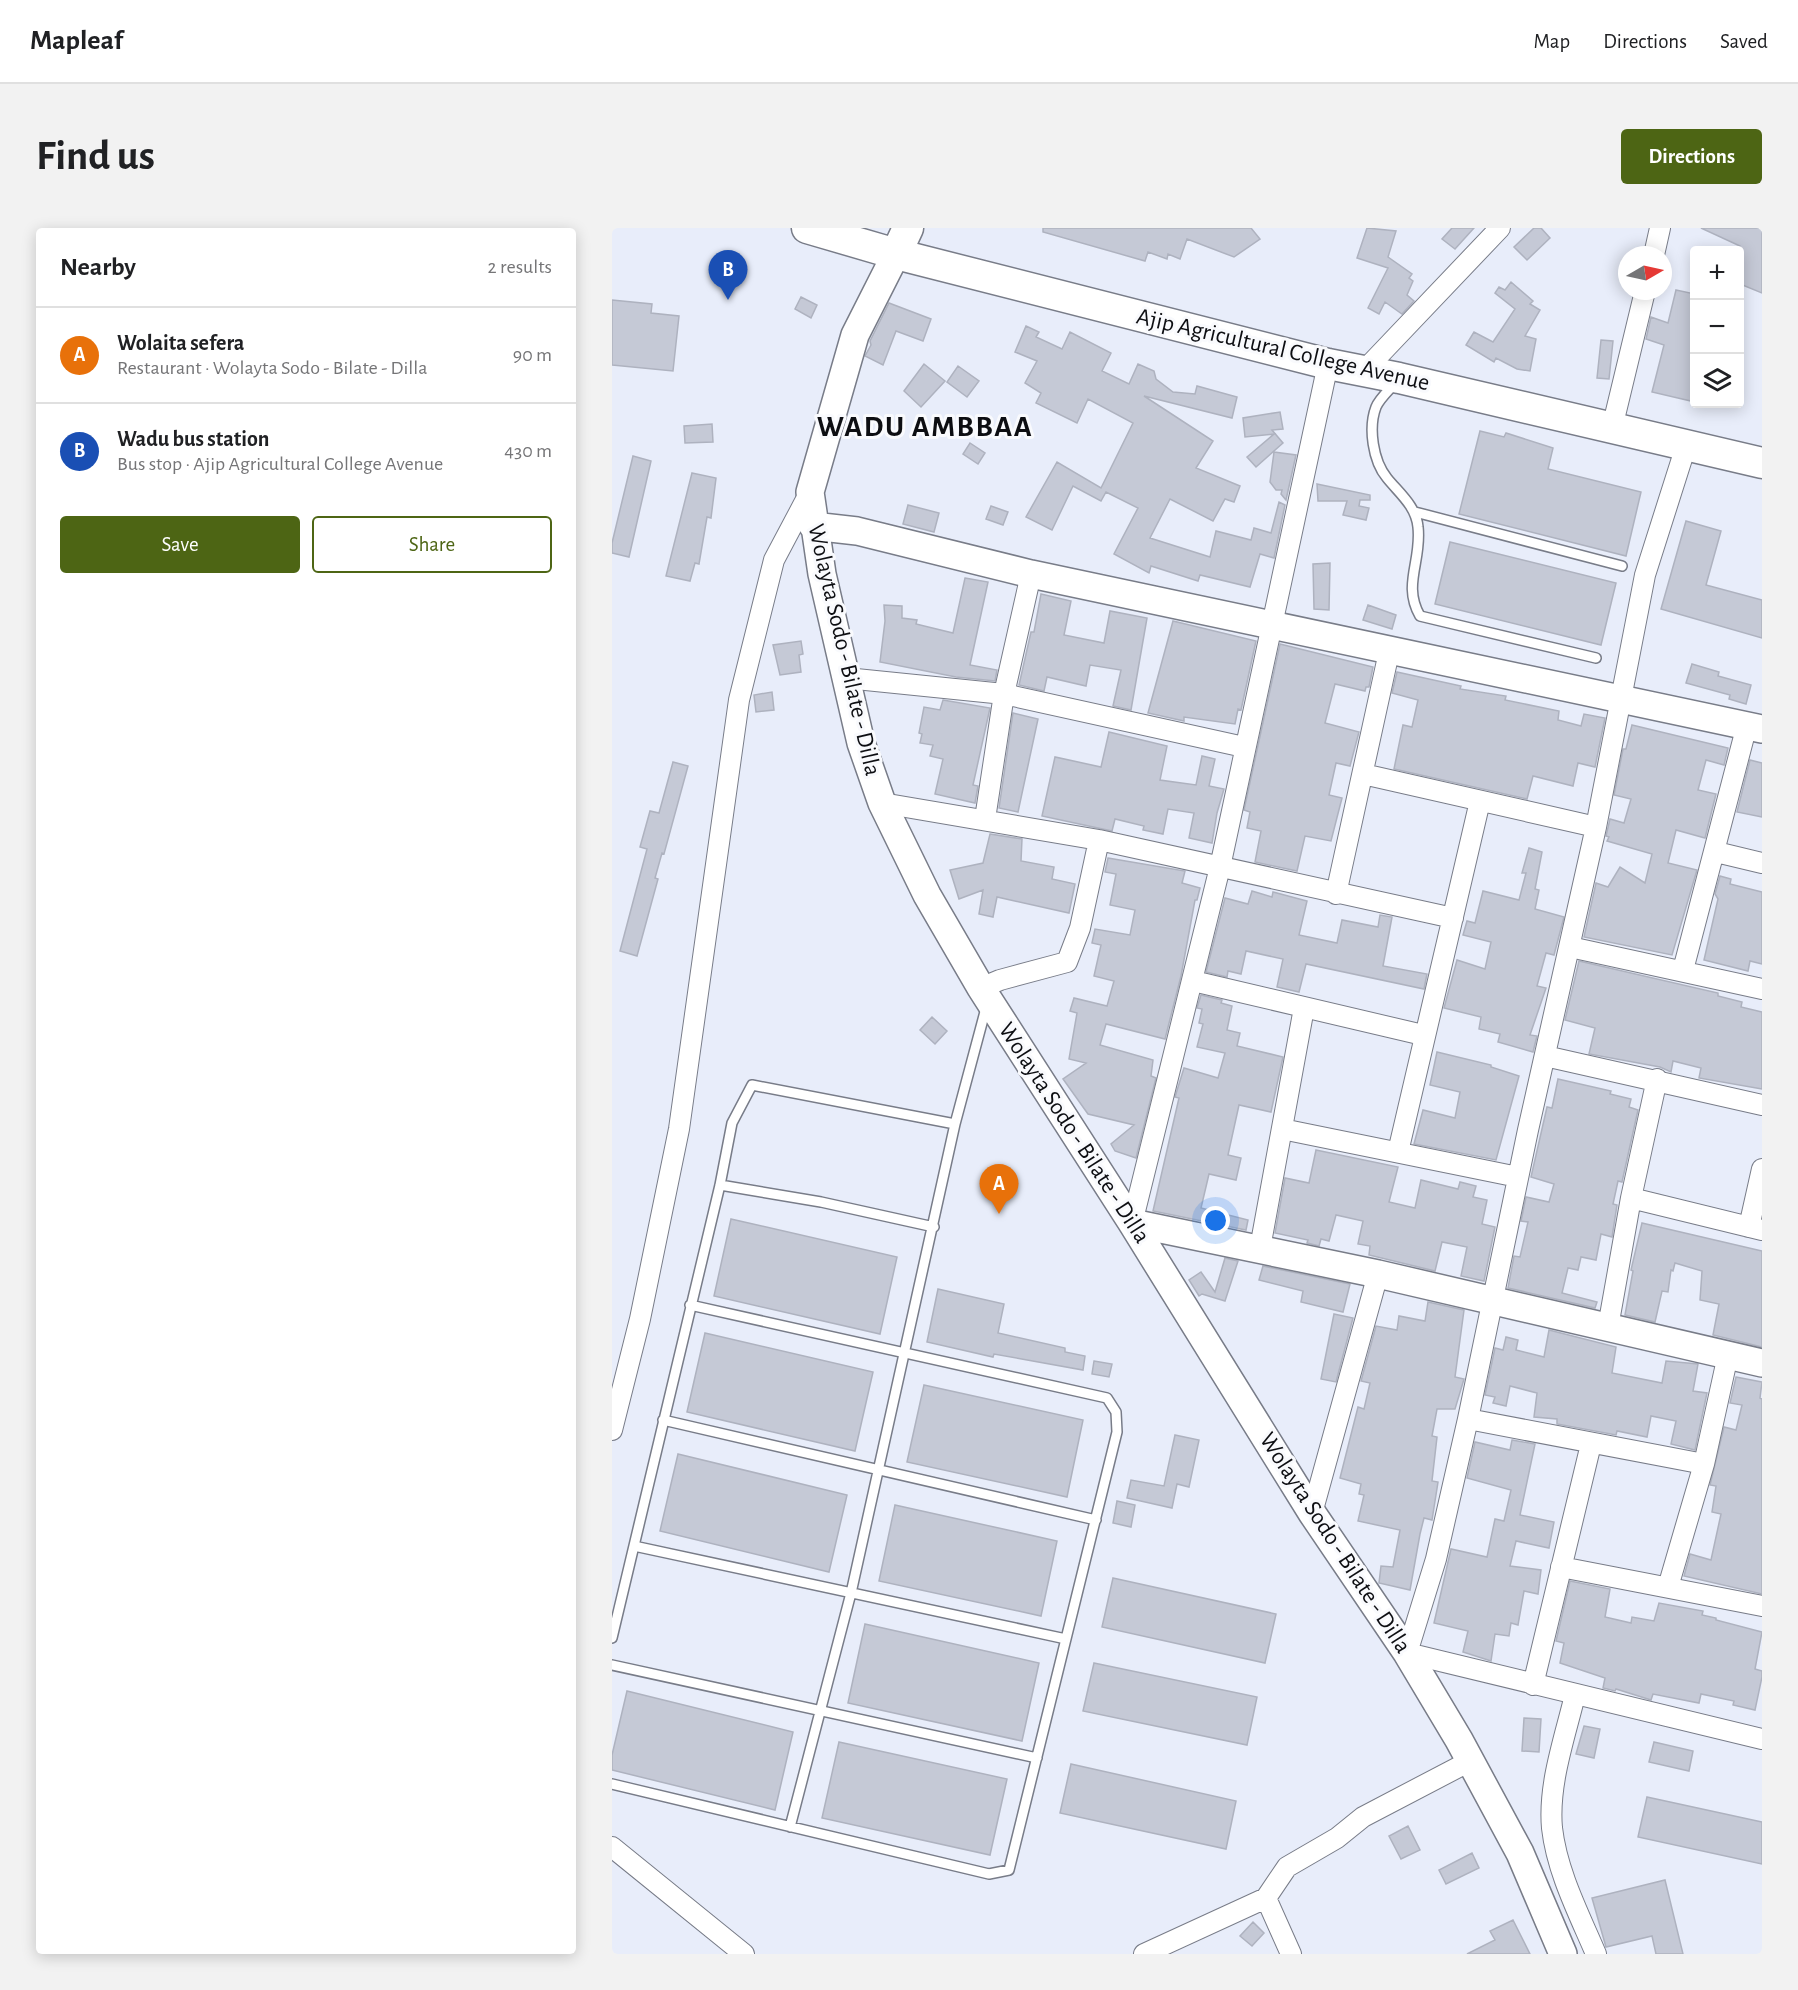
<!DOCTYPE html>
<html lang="en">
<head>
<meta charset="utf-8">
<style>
  body { margin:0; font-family:"Alegreya Sans",sans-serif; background:#f2f2f2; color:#202124 }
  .controls { position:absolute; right:18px; top:18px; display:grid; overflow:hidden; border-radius:6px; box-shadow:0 3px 15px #0003 }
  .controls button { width:54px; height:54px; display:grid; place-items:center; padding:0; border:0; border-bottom:2px solid #e0e0e0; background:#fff; color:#202124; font:30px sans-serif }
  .compass { position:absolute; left:1006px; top:18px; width:54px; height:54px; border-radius:50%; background:#fff; box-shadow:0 3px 15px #0003; rotate:81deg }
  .you { position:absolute; left:604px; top:993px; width:21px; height:21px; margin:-15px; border:4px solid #fff; border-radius:50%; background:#1a73e8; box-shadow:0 0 0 9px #1a73e833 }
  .badge { display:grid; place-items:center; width:39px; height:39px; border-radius:50%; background:#4d6514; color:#fff; font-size:20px; font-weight:700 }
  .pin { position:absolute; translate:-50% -50px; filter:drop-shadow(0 2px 3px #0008) }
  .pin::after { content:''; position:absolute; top:32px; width:21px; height:18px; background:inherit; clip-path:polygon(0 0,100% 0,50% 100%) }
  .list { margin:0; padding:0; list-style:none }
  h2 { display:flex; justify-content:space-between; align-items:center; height:78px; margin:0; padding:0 24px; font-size:26px }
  h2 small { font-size:20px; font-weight:400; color:#757577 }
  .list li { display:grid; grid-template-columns:39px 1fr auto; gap:18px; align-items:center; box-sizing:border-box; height:96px; padding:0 24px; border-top:2px solid #e0e0e0 }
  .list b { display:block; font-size:22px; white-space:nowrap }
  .list p { margin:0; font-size:20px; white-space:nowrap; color:#757577 }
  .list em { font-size:20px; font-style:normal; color:#757577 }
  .actions { display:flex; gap:12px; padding:18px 24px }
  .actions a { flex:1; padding:14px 0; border:2px solid #4d6514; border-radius:6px; text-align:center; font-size:21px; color:#4d6514 }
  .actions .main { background:#4d6514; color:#fff }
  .icon { flex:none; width:33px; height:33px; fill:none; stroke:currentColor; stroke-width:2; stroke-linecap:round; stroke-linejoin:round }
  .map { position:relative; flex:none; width:1150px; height:1726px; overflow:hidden; border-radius:6px }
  header { display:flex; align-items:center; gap:36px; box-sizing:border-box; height:84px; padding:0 30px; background:#fff; border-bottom:2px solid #e0e0e0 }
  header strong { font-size:28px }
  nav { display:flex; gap:33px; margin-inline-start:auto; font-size:21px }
  .intro { display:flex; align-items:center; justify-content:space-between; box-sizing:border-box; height:144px; padding:0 36px }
  h1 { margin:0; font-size:42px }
  .button { padding:15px 27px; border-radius:6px; background:#4d6514; color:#fff; font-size:21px; font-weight:700 }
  main { display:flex; gap:36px; padding:0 36px }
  aside { flex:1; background:#fff; border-radius:6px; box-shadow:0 3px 15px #0003 }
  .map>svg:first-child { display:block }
</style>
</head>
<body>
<header>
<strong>Mapleaf</strong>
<nav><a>Map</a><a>Directions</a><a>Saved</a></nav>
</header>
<div class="intro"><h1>Find us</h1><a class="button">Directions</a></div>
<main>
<aside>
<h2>Nearby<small>2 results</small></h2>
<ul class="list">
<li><span class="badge" style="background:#e8710a">A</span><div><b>Wolaita sefera</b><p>Restaurant · Wolayta Sodo - Bilate - Dilla</p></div><em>90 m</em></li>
<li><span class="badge" style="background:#1a4fb4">B</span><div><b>Wadu bus station</b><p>Bus stop · Ajip Agricultural College Avenue</p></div><em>430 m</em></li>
</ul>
<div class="actions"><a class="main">Save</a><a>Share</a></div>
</aside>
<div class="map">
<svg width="1150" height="1726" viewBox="0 0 1150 1726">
  <rect width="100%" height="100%" fill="#e8edfa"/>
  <path fill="#c5c9d6" stroke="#aeb2bf" stroke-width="1.5" d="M431 0H639L648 11 622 29 575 11 568 31 556 26 555 31 536 24 533 33 431 4Z
    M755 0 784 3 776 29 800 46 797 50 801 53 795 67 802 73 790 86 773 74 767 86 756 80 776 40 745 30Z
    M840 0H862L843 21 830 11Z
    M922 0H929L938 10 915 32 902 19Z
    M1089 0H1150V65L1128 56V18Z
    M899 54 921 73 918 76 928 82 913 108 924 111 918 143 905 141 884 130 882 134 854 117 862 104 881 114 903 81 883 65 887 59 893 62Z
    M1064 62 1083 66V174L1040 164 1052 117 1034 111 1039 89 1056 95Z
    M189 69 205 77 199 90 183 81Z
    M0 72 40 76 39 85 67 88 61 143 0 137Z
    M277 75 319 91 311 113 284 103 271 137 253 128 259 117 258 113Z
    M414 98 427 104 424 109 450 121 458 104 499 125 490 143 517 156 526 136 542 143 544 151 561 164 583 166 585 158 625 169 620 190 532 168 601 213 584 240 628 258 622 274 613 271 601 293 558 271 538 310 598 329 604 303 639 312 642 300 659 305 667 274 673 277 662 330 648 326 638 359 588 347 586 353 539 338 537 345 502 326 526 280 494 264 489 273 461 258 440 302 414 289 445 234 489 260 521 195 476 171 465 195 424 175 429 165 413 155 425 133 403 124Z
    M989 112 1001 113 997 151 985 150Z
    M312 136 333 153 309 179 292 163Z
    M346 138 367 153 355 169 335 154Z
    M668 184 671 201 660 202 671 215 644 239 635 229 662 206 633 209 631 190Z
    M100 196 101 214 73 215 72 198Z
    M868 203 892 209 894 205 941 220 936 241 1029 264 1014 328 847 286Z
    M358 215 373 225 366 236 351 226Z
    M662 224 684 227 674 272 669 266 670 262H664L658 254Z
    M21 228 39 233 17 329 0 325V315Z
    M80 245 104 250 99 290 95 289 87 336 83 335 78 353 54 348Z
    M705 256 758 267V272H748L747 278 757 280 754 292 731 287 735 273H706Z
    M296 277 327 285 322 304 291 296Z
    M379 278 396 284 391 297 374 291Z
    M1074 293 1109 303 1094 357 1150 372V410L1049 381Z
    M838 314 1004 355 989 417 823 376Z
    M718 335 717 382 702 381 701 336Z
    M353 350 376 354 358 437 385 442 383 453 344 449 268 434 273 393 272 377 290 378V390L305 392 304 396 341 405Z
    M429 366 459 373 452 407 492 415 498 383 535 390 519 482 501 478 509 442 478 437 474 458 435 449 432 463 407 457 419 404H422Z
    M756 377 784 387 780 401 751 392Z
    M561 393 644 413 629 482 626 481 623 496 572 489V493L536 485Z
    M189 413 191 426 187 427 189 444 168 447 161 417Z
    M668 416 761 439 757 459H754L753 463 723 456 713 495 747 504 738 538 724 535 717 567 730 570 719 613 693 608 685 643 643 634 649 603 635 600 638 584 632 582Z
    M1080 436 1107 444 1106 448 1139 457 1134 476 1117 471 1118 467 1074 455Z
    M785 444 849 458 848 461 894 468 893 472 947 483 946 492 969 498 972 486 993 490 983 539 966 535 961 558 921 548 915 571 782 541 791 497 800 499 806 472 780 465Z
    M160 464 162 482 144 484 142 467Z
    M331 472 378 480 361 557 366 558 363 575 323 566 331 531 318 528 321 517 308 515 310 506 307 505 312 479 328 482Z
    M401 485 426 491 406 584 387 580Z
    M1020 497 1116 520 1112 537 1094 532 1086 562 1104 566 1093 610 1064 602 1056 635 1085 642 1060 727 972 709 984 655 996 659 1008 639 1033 655 1040 626 995 613 997 609 994 608 998 591 1012 595 1019 571 1002 567 1011 521H1014Z
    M497 504 555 518 548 552 584 557 590 528 603 531 597 558 612 561 605 585 600 615 577 610 582 585 556 581 551 606 531 602 532 598 503 591 500 603 430 588 443 529 489 539Z
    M1138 532 1150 535V589L1125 584Z
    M61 534 76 538 52 626 50 625 43 650 46 651 25 728 8 723 35 621 28 619 38 583 47 585Z
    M378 606 410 611 409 633 442 639 440 651 463 656 457 685 385 669 381 689 367 686 371 662 347 671 338 642 371 635Z
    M917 620 930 624 923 661 927 662 923 681 952 689 942 727 934 725 925 758 934 760 918 807 925 808 921 824 886 814 888 806 867 801 869 789 832 780 845 732 873 741 879 714 851 707 855 693 863 695 871 663 907 672 914 645H910Z
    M496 630 573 643 570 655 588 660 585 672H583L569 748 553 811 494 796 488 817 541 832 539 848 544 850 524 930 503 923 499 916 522 897 476 886 451 851 474 835 457 831 465 785 458 783 462 770 495 778 502 753 482 748 489 717 480 715 483 701 518 707 523 682 498 677 504 646 493 644Z
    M1108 648 1119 651 1118 656 1150 664V736L1138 733 1136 743 1092 732 1106 671 1103 666Z
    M640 663 660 669 661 664 695 673 687 707 725 715 730 692 766 699 768 687 780 689 771 738 815 746 812 761 694 736 687 764 665 759 671 731 634 723 629 746 616 743 615 749 594 744 613 670 636 676Z
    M967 733 1106 765V768L1130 774 1129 779 1150 784V861L1087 850 1089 840 1061 833 1059 844 1048 839 977 826 983 800 953 792Z
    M589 767 610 772 609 775 620 778 615 802 628 805 625 818 671 829 659 884 627 877 616 927 629 930 624 952 597 946 589 980 636 992 634 1002 541 983 567 870 563 869 572 840 606 850 613 825 585 819 591 796 587 795 590 781 585 780Z
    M320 789 335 803 323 816 308 802Z
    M825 824 879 837V839L907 848 884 932 802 916 811 882 843 890 848 864 818 857Z
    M946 851 999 863 998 866 1019 871 1017 879 1026 882 1010 954 1006 953 1001 976 1005 977 1000 1009 989 1006 984 1032 969 1029 966 1042 956 1040 950 1065 985 1074 983 1080 896 1060 902 1028 908 1029 916 994 909 993 914 969 937 974 942 956 919 949 935 879 940 880Z
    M704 922 786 939 777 974 803 980 809 952 846 961 848 954 864 958 861 969 875 972 870 996 883 999 872 1053 849 1048 855 1019 830 1014 823 1043 757 1027 758 1018 746 1016 751 993 724 987 717 1013 709 1011 707 1018 695 1015 696 1012 663 1005 673 950 697 955Z
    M119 991 285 1029 268 1106 102 1068Z
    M1030 995 1150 1023V1119L1101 1107 1107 1076 1088 1072 1090 1043 1063 1035 1061 1043 1059 1042 1056 1064 1050 1063 1043 1094 1013 1087 1021 1043 1019 1042Z
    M613 1030 626 1033 613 1073 590 1066 587 1068 577 1052 589 1044 603 1064Z
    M651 1038 738 1056 731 1084 689 1074 691 1063 647 1052Z
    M326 1061 392 1076 386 1105 453 1120V1124L473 1128 471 1142 382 1126 381 1129 315 1114Z
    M816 1074 852 1082 843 1149 852 1151 843 1181H825L820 1208 825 1209 820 1253 826 1254 820 1292 812 1290 808 1306 798 1362 767 1355 769 1338 781 1339 788 1302 746 1293 752 1267 747 1266 749 1256 728 1250 746 1179 752 1181 758 1155 749 1153 764 1098 785 1102 787 1088 813 1093Z
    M722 1086 741 1090 724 1154 709 1151Z
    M937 1102 1004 1119 1000 1145 1050 1155 1054 1133 1086 1136 1081 1163 1095 1165 1083 1222 1059 1216 1064 1193 1039 1188 1035 1209 1005 1203 1004 1207 945 1196V1191L922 1189 925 1165 898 1158 894 1178 881 1175 883 1169 873 1167 883 1120 891 1122 894 1109 906 1112 904 1122 932 1129Z
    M93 1105 261 1144 243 1223 75 1184Z
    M482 1133 500 1136 497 1149 480 1146Z
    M1124 1149 1150 1154 1148 1170 1150 1171V1366L1072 1348 1078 1326 1099 1332 1109 1286 1100 1284 1104 1258 1098 1257 1112 1199 1124 1202 1130 1177 1118 1175Z
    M312 1157 471 1192 455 1269 295 1234Z
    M563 1207 587 1212 577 1259 565 1256 560 1280 515 1270 519 1252 552 1258Z
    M900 1212 923 1216 908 1287 942 1294 937 1320 904 1313 898 1338 929 1342 926 1366 912 1363 906 1397 899 1395 897 1408 883 1406 879 1433 851 1424 856 1403 822 1395 839 1321 875 1329 883 1291 892 1293 899 1262 855 1250 863 1214 898 1222Z
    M66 1226 235 1267 217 1344 48 1303Z
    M505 1273 523 1277 519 1299 501 1295Z
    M283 1277 445 1313 429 1388 267 1353Z
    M501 1350 664 1386 653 1435 490 1399Z
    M958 1353 998 1361 993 1389 1019 1395 1020 1389 1042 1393 1047 1375 1091 1383 1090 1387 1104 1390V1392L1150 1404 1143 1441 1150 1443V1449L1143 1482 1121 1477 1122 1473 1089 1466 1087 1475 1041 1466 1039 1472 1004 1461 1003 1463 991 1460 993 1450 948 1435 952 1415 944 1413Z
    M253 1396 427 1435 410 1513 236 1475Z
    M482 1435 645 1469 635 1517 471 1483Z
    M15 1463 181 1504 163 1582 0 1542V1527Z
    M912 1490 929 1491 927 1524 910 1523Z
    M972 1498 988 1501 982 1530 964 1526Z
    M227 1514 395 1551 378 1627 210 1590Z
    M1042 1514 1081 1523 1077 1543 1037 1534Z
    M459 1536 624 1573 614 1621 448 1585Z
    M1035 1569 1150 1594V1636L1026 1609Z
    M796 1598 808 1622 789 1631 777 1608Z
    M860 1625 867 1640 834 1656 827 1642Z
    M1053 1652 1071 1726H1044L1040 1708 994 1719 980 1670Z
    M901 1692 918 1726H855L883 1712 878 1703Z
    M641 1694 652 1705 640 1718 628 1708Z"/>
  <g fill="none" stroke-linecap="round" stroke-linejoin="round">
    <defs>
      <path id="service" d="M784 154C778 161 767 171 764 179 756 200 761 233 775 250 787 265 804 278 806 299 810 333 790 357 808 388L984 430
        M803 284 1010 338
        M108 957 209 974 322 999
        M51 1192 484 1292
        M22 1318 454 1411
        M0 1410 108 957 120 895 140 857 343 896
        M0 1437 425 1530
        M0 1556 377 1646 397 1642 505 1204 504 1184 495 1170 78 1077
        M178 1599 239 1365 343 896 374 780"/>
      <path id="minor" d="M1042 27 1048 0
        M750 145 888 0
        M1000 200 1033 63
        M1074 218 1033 347 984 599 916 902 856 1191 824 1331 795 1425 1150 1511
        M234 450 392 466 632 519
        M751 546 984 599
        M270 575 487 612 841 690
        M373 591 392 466 419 346
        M1104 624 1150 635
        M724 666 777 424
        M958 719 1150 761
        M1071 742 1135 497
        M581 753 811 807
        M369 760 388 752 455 734 468 700 487 612
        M933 828 1150 877
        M670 901 906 949
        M786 924 868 573
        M1019 970 1150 1002
        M520 995 608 639 716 136
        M1137 999 1150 941
        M648 1020 692 780
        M996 1099 1019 970 1045 851
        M856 1191 1092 1236
        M0 1202 28 1091 67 901 127 472 162 332 198 264
        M700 1285 766 1046
        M949 1339 1150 1378
        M1056 1359 1092 1236 1116 1127
        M921 1457 979 1216
        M963 1467C953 1509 936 1556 940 1600 945 1644 967 1686 984 1726
        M0 1619 132 1726
        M532 1726 654 1670
        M679 1726 654 1670 675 1639 725 1610 751 1589 858 1533"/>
      <path id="secondary" d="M284 26 243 107 198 264 210 346 249 515 270 575 315 667 369 760 520 995 700 1285 795 1425 847 1512 908 1625 951 1726
        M201 298 245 303 419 346 1150 501
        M520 995 766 1046 1150 1135"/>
      <path id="primary" d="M195 0 284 26 716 136 787 150 1150 235
        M284 26 296 0"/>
    </defs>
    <use href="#service" stroke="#787c88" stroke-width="12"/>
    <use href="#minor" stroke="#787c88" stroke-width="22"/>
    <use href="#secondary" stroke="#787c88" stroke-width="30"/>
    <use href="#primary" stroke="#787c88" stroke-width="33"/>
    <use href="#service" stroke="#fff" stroke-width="9"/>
    <use href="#minor" stroke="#fff" stroke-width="20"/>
    <use href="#secondary" stroke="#fff" stroke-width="27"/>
    <use href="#primary" stroke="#fff" stroke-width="30"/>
  </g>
  <g text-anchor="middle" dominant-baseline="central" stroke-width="6" stroke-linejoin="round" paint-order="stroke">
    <g font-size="24" fill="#0d0e12" stroke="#f9fafd">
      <text transform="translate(671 122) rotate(13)">Ajip Agricultural College Avenue</text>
      <text transform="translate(232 422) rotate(77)">Wolayta Sodo - Bilate - Dilla</text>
      <text transform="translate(462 905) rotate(57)">Wolayta Sodo - Bilate - Dilla</text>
      <text transform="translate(723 1315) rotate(57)">Wolayta Sodo - Bilate - Dilla</text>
    </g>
    <g font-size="30" font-weight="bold" letter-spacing="1.5" fill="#0d0e12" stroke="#f9fafd">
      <text x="313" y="199">WADU AMBBAA</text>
    </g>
  </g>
</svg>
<div class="controls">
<button>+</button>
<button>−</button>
<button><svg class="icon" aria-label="layers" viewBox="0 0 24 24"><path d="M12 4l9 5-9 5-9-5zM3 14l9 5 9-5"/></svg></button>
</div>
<svg class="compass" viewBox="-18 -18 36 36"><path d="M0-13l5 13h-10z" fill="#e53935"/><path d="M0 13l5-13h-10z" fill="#757577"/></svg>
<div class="you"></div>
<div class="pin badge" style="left:387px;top:986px;background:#e8710a">A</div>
<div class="pin badge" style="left:116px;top:72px;background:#1a4fb4">B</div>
</div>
</main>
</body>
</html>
